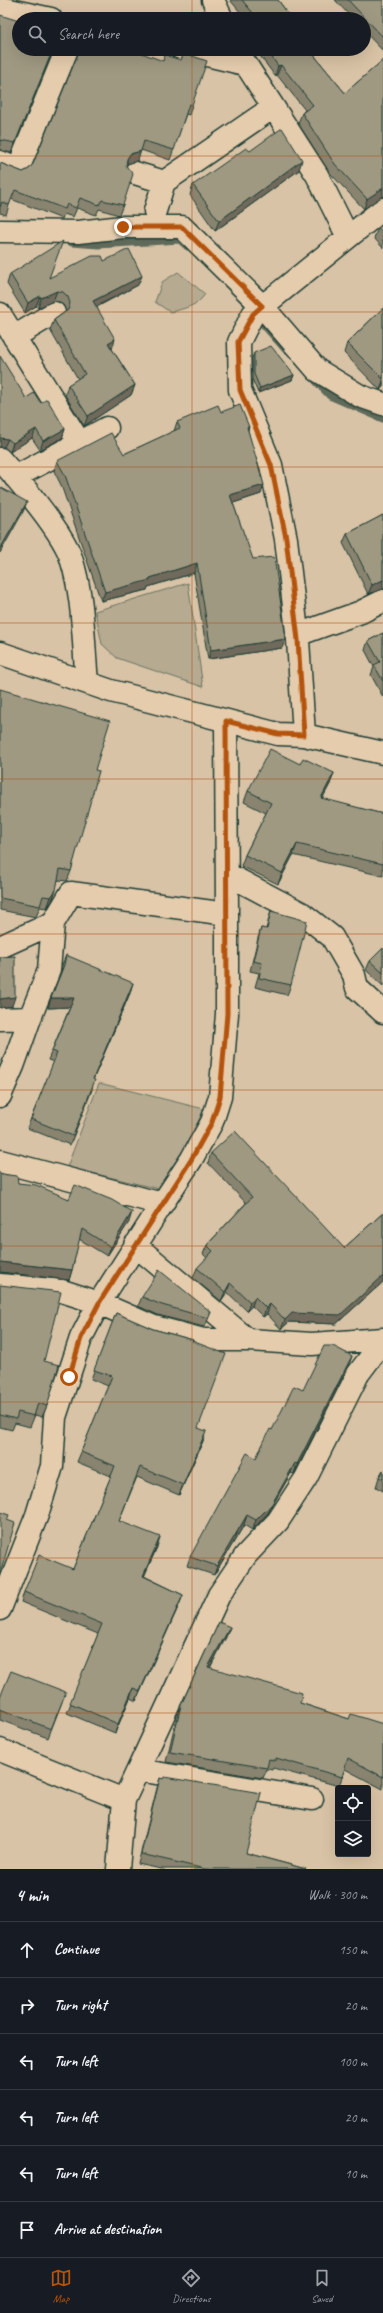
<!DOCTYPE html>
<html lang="en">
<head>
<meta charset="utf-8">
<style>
  body { margin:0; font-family:Caveat,sans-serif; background:#242831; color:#f1f3f6 }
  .controls { position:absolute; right:12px; bottom:12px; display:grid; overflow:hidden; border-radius:4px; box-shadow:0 4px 16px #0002 }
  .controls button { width:36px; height:36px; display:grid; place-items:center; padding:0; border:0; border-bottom:1px solid #363941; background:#171b24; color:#f1f3f6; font:20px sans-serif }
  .stop { position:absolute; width:12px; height:12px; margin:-9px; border:3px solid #b45309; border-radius:50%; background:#fff }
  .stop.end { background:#b45309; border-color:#fff; box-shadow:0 1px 4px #0008 }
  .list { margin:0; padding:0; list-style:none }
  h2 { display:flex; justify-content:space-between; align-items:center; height:52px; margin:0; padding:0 16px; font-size:17px }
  h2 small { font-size:13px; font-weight:400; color:#9ea1a6 }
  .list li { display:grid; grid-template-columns:26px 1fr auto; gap:12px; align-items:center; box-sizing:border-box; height:56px; padding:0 16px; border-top:1px solid #363941 }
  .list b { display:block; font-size:15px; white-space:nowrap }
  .list em { font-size:13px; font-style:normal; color:#9ea1a6 }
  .icon { flex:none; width:22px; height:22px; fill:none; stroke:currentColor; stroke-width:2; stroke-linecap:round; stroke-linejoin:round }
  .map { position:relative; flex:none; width:383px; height:1869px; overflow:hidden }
  .search { position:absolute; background:#171b24; box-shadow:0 4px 16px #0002; left:12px; right:12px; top:12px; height:44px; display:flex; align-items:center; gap:10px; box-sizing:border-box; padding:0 14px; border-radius:22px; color:#9ea1a6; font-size:15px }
  .sheet { height:388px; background:#171b24 }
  nav { display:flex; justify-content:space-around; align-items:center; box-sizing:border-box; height:56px; border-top:1px solid #363941; background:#171b24; font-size:11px; color:#9ea1a6 }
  nav a { display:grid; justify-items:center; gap:2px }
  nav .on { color:#b45309 }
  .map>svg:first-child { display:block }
</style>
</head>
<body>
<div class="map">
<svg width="383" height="1869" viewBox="0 0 383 1869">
  <rect width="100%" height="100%" fill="#d9c3a6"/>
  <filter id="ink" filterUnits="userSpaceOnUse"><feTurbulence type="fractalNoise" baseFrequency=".025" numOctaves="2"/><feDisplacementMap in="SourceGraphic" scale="8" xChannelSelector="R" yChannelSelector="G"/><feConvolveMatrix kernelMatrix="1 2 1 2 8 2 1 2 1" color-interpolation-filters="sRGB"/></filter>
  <g filter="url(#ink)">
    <path fill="#b6aa91" stroke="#6a7462" d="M178 272 205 294C198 306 183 309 170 312L155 302 162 282Z
      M188 583 203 687 117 658 102 644 95 611Z
      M99 1083 204 1109 176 1168 159 1189 67 1167Z"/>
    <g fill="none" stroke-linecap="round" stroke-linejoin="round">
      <path stroke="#5e6a5a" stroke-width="9" d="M72 242 98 244 180 239 188 246
        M255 314 286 349
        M313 377 330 395 383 418"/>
      <defs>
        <path id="minor" d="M213 0 222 19
          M0 8 51 19
          M182 49 245 64
          M236 49 317 175 348 237
          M0 162 18 169 67 49
          M135 173 164 182
          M155 211 164 182 272 108
          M0 231 78 232 123 227H182L262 306 317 370 360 396 383 404
          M0 314 80 443
          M14 337 54 313
          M0 459C19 481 63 532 71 558 84 598 83 641 87 682
          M15 477 107 428
          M297 635 361 612 383 601
          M304 735 298 640 286 539 271 465 240 390 239 342 253 314 383 209
          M227 874 303 914 332 937 354 975 357 988 383 1012
          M0 947 53 923 71 893 227 914 226 721
          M30 1018 49 970 53 923
          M0 1019 30 1018 13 1066 0 1096
          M0 1161 162 1204 191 1160 212 1122 220 1097 227 1014V914
          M135 1245 248 1340 312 1344 383 1339
          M0 1285 62 1291 99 1303 162 1204
          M0 1609 37 1515 52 1466 55 1417 81 1338 99 1303 154 1327 203 1340H248
          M0 1750 124 1800 118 1869
          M138 1770 219 1595 246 1555 278 1521 306 1478 358 1374 383 1341
          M124 1800 138 1770 312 1799"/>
        <path id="tertiary" d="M0 653 111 691 278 734 304 735 383 753"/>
      </defs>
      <use href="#minor" stroke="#1f3d34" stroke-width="25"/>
      <use href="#tertiary" stroke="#1f3d34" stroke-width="25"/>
      <use href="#minor" stroke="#e5ccad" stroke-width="22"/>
      <use href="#tertiary" stroke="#e5ccad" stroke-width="22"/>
    </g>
    <path fill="#898470" stroke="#1f3d34" d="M230 0H278L292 19H246Z
      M335 0H383V51L364 31V19H353Z
      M0 15 53 49 11 153 0 150Z
      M80 49 192 105 189 115 186 114 170 160 141 150 137 161 127 164 123 205 119 215 99 209 96 215 77 208 73 217 64 214 62 219 11 199 6 215 0 213V163L23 172 29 169 33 164Z
      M255 49H309L345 93 383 60V197H381L364 209 330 173 298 123 302 113 305 110 277 75 275 76Z
      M299 170 215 231 190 195 193 185Z
      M383 221V248L374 238 378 228 382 225Z
      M104 261 138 285 97 307 112 349 135 385 131 395 84 426 65 395 68 385 78 379 50 330 54 320 66 311 64 306 60 302 53 301 38 308 36 306 25 313 7 284 10 274 49 278Z
      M383 308V387L380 390 344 353 347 343Z
      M254 353 294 375 292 380 258 393 252 379V358Z
      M26 398 41 403 65 429 62 438 40 450 32 438 10 452 4 447H0Z
      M221 412 249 427 248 430 261 494 233 503 282 648 208 659 194 573 148 587 147 590 101 601 61 485 54 471 57 461 124 454 174 431 177 422Z
      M383 515V589L368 594 343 543 347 534Z
      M383 633V697L371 675 374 667 365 650 368 641Z
      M0 689 95 770 71 871 67 881 58 880 52 901 47 908 40 907 36 917 0 910Z
      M300 764 334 773 330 784 322 799 383 814V876L293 855 278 884 241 866 245 855 266 813 244 802 248 791Z
      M271 911 291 985 287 995 255 987 259 973 250 971 258 938 261 928 266 929Z
      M383 948V986L366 970 370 961Z
      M66 955 130 993 93 1080 92 1090 70 1145 27 1128 54 1062 48 1060 70 1007 48 1008 61 973 62 965Z
      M211 1153 344 1248 383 1213V1282L336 1324 289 1322 281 1329 267 1314 263 1317 252 1306 247 1311 227 1292 221 1301 193 1278 197 1268 207 1258 203 1254 207 1245 246 1203 208 1163Z
      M0 1174 18 1183 69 1199 129 1222 107 1256 79 1239 72 1270 69 1280 0 1272Z
      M0 1286 44 1361 47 1406 42 1417 35 1415 30 1427 15 1423 12 1430 0 1427Z
      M142 1297 211 1312 207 1322 204 1327 158 1315 138 1306Z
      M116 1313 153 1329 193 1340V1341L198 1428 203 1441 179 1495 137 1477 119 1521 157 1547 144 1576 183 1595 179 1605 136 1701 130 1698 115 1733 67 1713 98 1634 21 1602 24 1592 73 1569 111 1476 77 1462 108 1386 91 1379Z
      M349 1365 294 1474 291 1473 268 1513 252 1530 244 1525 214 1575 187 1566 190 1557 256 1458 272 1430 303 1390Z
      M383 1470V1491L376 1487 379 1477Z
      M230 1627 226 1637 210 1668 300 1703 349 1719 383 1724V1789L345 1769 339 1786 273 1768 272 1770 267 1769 263 1778 166 1762 177 1715 181 1705Z
      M0 1697 62 1702 48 1738 0 1720Z
      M160 1778 246 1853 306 1869H161L138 1864 157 1788Z"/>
    <path fill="#6f6b5b" stroke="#1f3d34" d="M281 65 277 75 275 76 278 66Z
      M141 151 137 161 127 164V159L130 154Z
      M302 160 299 170 215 231 219 221Z
      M383 188V197H381L364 209 367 199Z
      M142 276 138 285 89 310 93 301Z
      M57 291 53 301 38 308 41 298Z
      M40 296 36 306 25 313 28 303Z
      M115 339 112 349 108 343Z
      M294 375 292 380 258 393 260 388Z
      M383 381V387L380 390Z
      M135 385 131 395 84 426 88 416Z
      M36 429 32 438 10 452 13 443Z
      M65 429 62 438 40 450 43 441Z
      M0 438 8 439 4 447H0Z
      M264 485 261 494 227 505 230 495Z
      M27 502 23 512 0 553V549Z
      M197 563 194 573 148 587 147 590 101 601 105 592Z
      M383 580V589L368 594 372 585Z
      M286 639 282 648 208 659 211 650Z
      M334 773 330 784 317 809 321 798Z
      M297 844 293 855 278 884 282 873Z
      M56 890 52 901 47 908 51 897Z
      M133 983 130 993 89 1089 93 1079Z
      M15 997 12 1006 0 1008V999Z
      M51 998H74L70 1007 48 1008Z
      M132 1212 129 1222 107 1256 111 1247Z
      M0 1262 72 1270 69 1280 0 1272Z
      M383 1276V1282L336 1324 289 1322 281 1329 285 1320 292 1313Z
      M230 1283 227 1292 221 1301 225 1292Z
      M255 1297 252 1306 247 1311 250 1302Z
      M270 1304 267 1314 263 1317 266 1308Z
      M352 1356 349 1365 294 1474 297 1464Z
      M206 1431 203 1441 179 1495 183 1485Z
      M295 1463 291 1473 268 1513 252 1530 256 1520Z
      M247 1515 244 1525 214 1575 217 1566Z
      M160 1537 157 1547 140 1586 143 1576Z
      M183 1595 179 1605 136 1701 140 1691Z
      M230 1627 226 1637 205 1677 208 1667Z
      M133 1688 130 1698 115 1733 118 1724Z"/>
    <path fill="#9f9982" stroke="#1f3d34" d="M242 0H278L292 19H258Z
      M348 0H383V37Z
      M0 15 19 21V49H53L15 143 1 140 0 141Z
      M80 49H131L163 61 165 55 181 60 184 53 207 61 192 105 189 104 174 150 144 141 141 151 130 154 127 159 126 166 133 174 123 205 102 200 99 205 80 198 76 208 67 204 65 209 15 190 9 205 2 202 0 207V163L23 172 29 169 33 164Z
      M266 49H309L345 93 383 60V188L367 199 334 163 302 113 313 105 281 65 278 66Z
      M282 128 302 160 219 221 193 185 246 148 250 151Z
      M383 224V234L378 228Z
      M63 241 49 278 92 256H102L104 261 129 249 142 276 93 301 115 339 108 343 135 385 88 416 68 385 85 374 54 320 68 310 70 303 68 297 63 292 57 291 41 298 40 296 28 303 10 274Z
      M383 308V379L347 343Z
      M271 346 294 375 260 388 254 374V353Z
      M0 356 26 398 34 393 41 403 47 399 65 429 43 441 36 429 13 443 8 439 0 438Z
      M218 405 221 412 240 405 249 427H247L264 485 230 495 253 559 274 557 286 639 211 650 197 563 150 578V580L105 592 65 475 57 461 111 433 124 454 180 428 177 422Z
      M0 487 27 502 0 549Z
      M383 515V580L372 585 347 534Z
      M383 633V681L374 665 380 662 368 641Z
      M0 689 110 721 95 770 99 771 71 871 60 869 56 890 51 897 43 896 40 906 0 898Z
      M270 749 300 764 303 758 334 773 321 798 383 814V864L297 844 282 873 245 855 271 803 248 791Z
      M271 911 307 921 291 985 259 978 262 963 253 961 261 928 267 929Z
      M383 948V973L370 961Z
      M66 955 133 983 93 1079 95 1080 73 1136 31 1119 57 1053 52 1051 74 998H51L64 965Z
      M15 956V997L0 999V957Z
      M235 1131 344 1248 383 1213V1276L340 1315 292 1313 285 1320 270 1304 266 1308 255 1297 250 1302 230 1283 225 1292 197 1268 213 1251 207 1245 252 1197 211 1153Z
      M0 1174 17 1176 18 1183 36 1185 69 1199 75 1185 112 1200 132 1212 111 1247 82 1229 72 1270 0 1262Z
      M159 1270 211 1312 208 1318 162 1305 142 1297Z
      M0 1285 61 1292 44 1361 59 1365 47 1406 38 1403 34 1416 18 1412 16 1419 0 1415Z
      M116 1313 153 1329 193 1340 192 1341 226 1354 198 1428 206 1431 183 1485 140 1467 119 1521 160 1537 143 1576 183 1595 140 1691 133 1688 118 1724 70 1703 102 1624 24 1592 39 1555 73 1569 115 1466 81 1452 112 1376 94 1370Z
      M324 1346H333L352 1356 297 1464 295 1463 272 1504 256 1520 247 1515 217 1566 190 1557 247 1453 256 1458 270 1429 272 1430 294 1386 303 1390Z
      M383 1470V1479L379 1477Z
      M0 1512 9 1515 7 1520 15 1523 0 1574Z
      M219 1622 230 1627 208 1667 302 1693 300 1703 349 1719 351 1714 383 1724V1777L348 1758 342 1777 276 1758V1761L269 1759 267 1768 170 1752 181 1705Z
      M11 1671 66 1692 51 1729 0 1709V1697Z
      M164 1777 261 1793 246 1853 306 1869H205L141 1854 160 1778 163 1779Z"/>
  </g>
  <g fill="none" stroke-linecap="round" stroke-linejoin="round" filter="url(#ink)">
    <path stroke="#b45309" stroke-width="5" d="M69 1377 81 1338 99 1303 191 1160 212 1122 220 1097 227 1014 226 721 278 734 304 735 298 640 286 538 271 465 240 390 238 342 253 314 262 306 182 227H123"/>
  </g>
  <path fill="none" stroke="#ac5118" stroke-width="1" stroke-opacity="0.55" d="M192 0V19M192 49V1869M0 156H383M0 312H383M0 467H383M0 623H383M0 779H383M0 934H383M0 1090H383M0 1246H383M0 1402H383M0 1558H383M0 1713H383"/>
</svg>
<div class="controls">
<button><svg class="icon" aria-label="locate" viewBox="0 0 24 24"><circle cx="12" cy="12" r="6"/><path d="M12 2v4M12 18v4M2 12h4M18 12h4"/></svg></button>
<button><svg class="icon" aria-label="layers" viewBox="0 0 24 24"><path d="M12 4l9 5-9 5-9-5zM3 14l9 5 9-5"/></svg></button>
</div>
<div class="stop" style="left:69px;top:1377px"></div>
<div class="stop end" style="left:123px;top:227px"></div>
<div class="search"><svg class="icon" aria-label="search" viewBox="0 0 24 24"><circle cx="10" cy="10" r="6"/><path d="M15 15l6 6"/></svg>Search here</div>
</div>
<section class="sheet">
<h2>4 min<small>Walk · 300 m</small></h2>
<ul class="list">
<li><svg class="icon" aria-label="ahead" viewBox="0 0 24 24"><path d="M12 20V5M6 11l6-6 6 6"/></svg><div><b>Continue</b></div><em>150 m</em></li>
<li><svg class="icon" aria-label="right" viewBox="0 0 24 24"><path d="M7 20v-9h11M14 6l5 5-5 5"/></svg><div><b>Turn right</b></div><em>20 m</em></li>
<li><svg class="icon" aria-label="left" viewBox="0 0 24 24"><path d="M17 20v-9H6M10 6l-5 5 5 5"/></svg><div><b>Turn left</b></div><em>100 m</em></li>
<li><svg class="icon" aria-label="left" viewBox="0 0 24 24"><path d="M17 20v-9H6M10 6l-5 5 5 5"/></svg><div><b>Turn left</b></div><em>20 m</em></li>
<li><svg class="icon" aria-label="left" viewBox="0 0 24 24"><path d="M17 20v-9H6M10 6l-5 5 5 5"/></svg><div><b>Turn left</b></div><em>10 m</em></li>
<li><svg class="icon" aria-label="arrive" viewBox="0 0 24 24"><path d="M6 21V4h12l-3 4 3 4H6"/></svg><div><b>Arrive at destination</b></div></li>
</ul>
</section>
<nav>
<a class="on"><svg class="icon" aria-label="map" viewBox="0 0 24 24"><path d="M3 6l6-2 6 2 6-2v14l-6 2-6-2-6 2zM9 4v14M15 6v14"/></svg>Map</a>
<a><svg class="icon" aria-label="directions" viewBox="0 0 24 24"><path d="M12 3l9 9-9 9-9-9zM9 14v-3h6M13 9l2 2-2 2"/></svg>Directions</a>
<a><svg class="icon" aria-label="saved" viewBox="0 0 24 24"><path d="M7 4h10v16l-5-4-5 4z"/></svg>Saved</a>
</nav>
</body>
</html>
